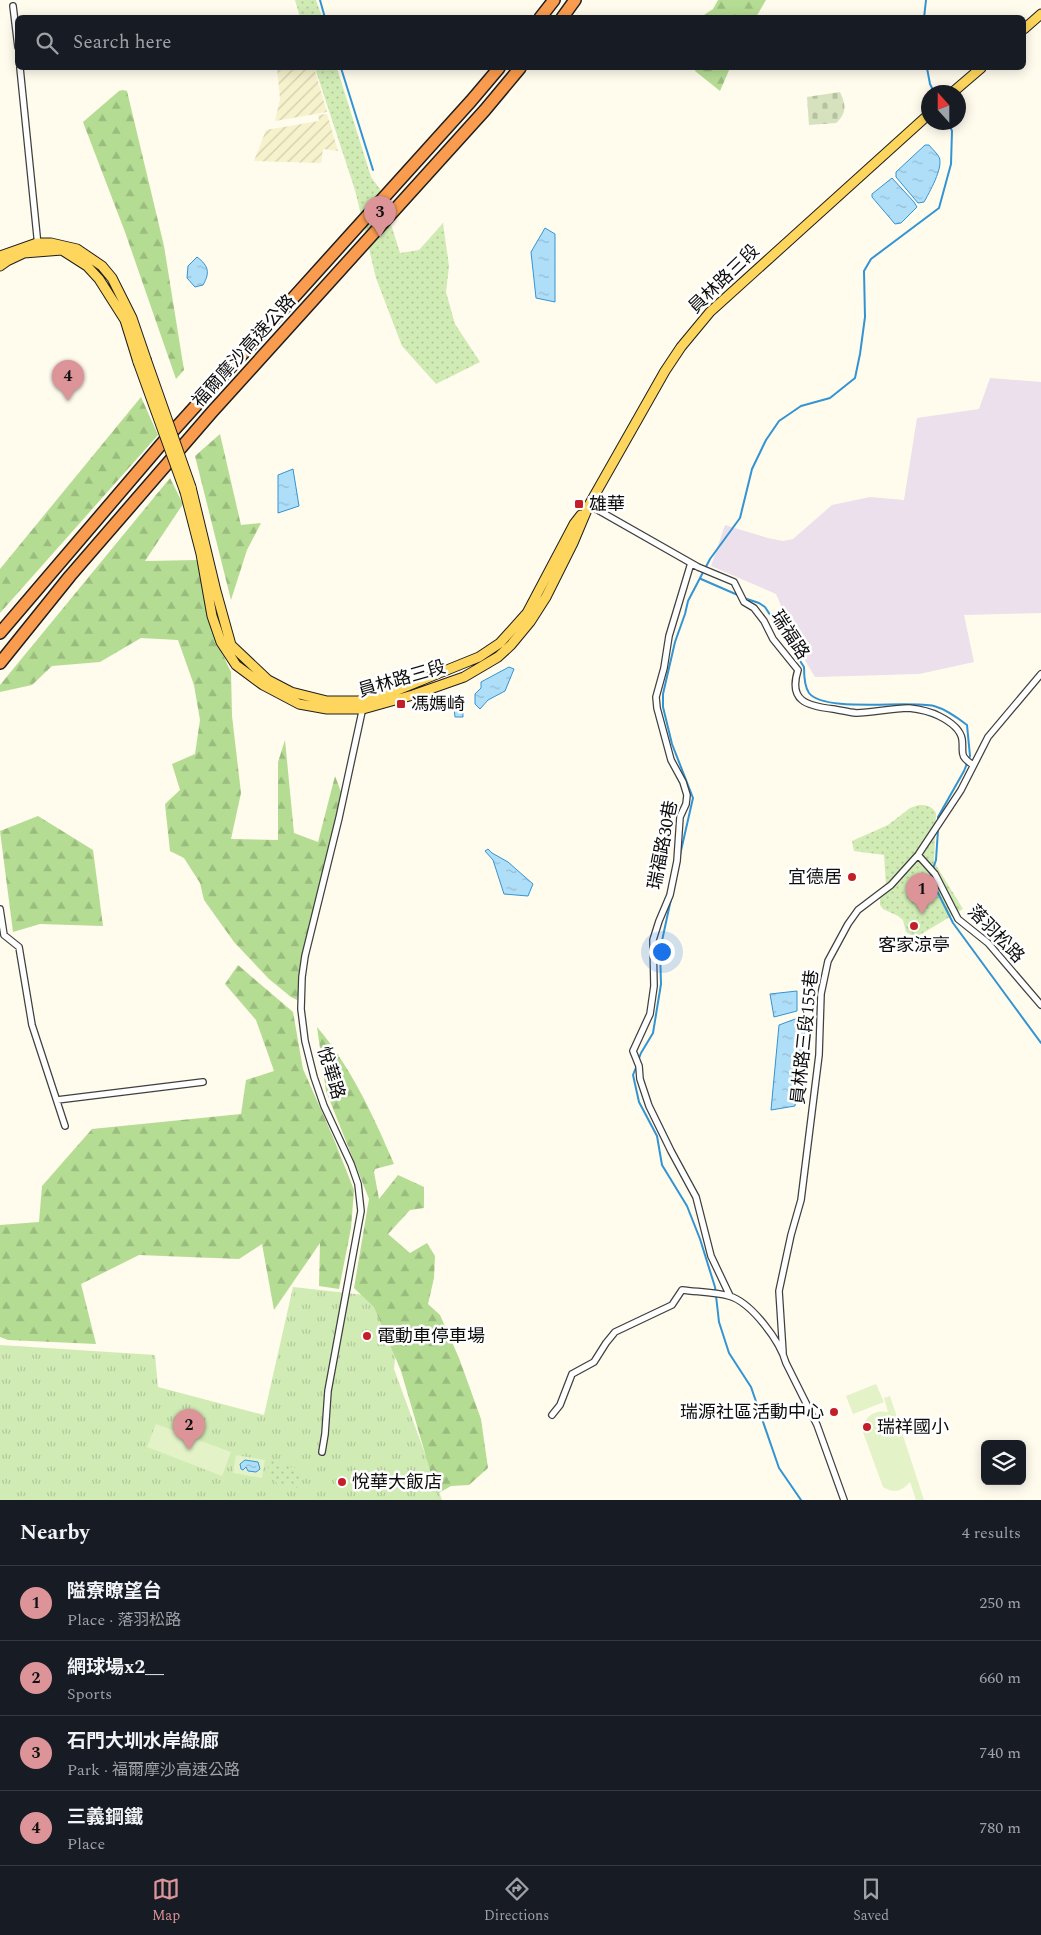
<!DOCTYPE html>
<html lang="en">
<head>
<meta charset="utf-8">
<style>
  body { margin:0; font-family:Spectral,"Noto Sans TC",serif; background:#20242c; color:#f1f3f6 }
  .controls { position:absolute; right:15px; bottom:15px; display:grid; overflow:hidden; border-radius:8px; box-shadow:0 2px 12px #0003 }
  .controls button { width:45px; height:45px; display:grid; place-items:center; padding:0; border:0; border-bottom:1px solid #363941; background:#171b24; color:#f1f3f6; font:25px sans-serif }
  .compass { position:absolute; left:921px; top:85px; width:45px; height:45px; border-radius:50%; background:#171b24; box-shadow:0 2px 12px #0003; rotate:339deg }
  .you { position:absolute; left:661px; top:951px; width:18px; height:18px; margin:-12px; border:4px solid #fff; border-radius:50%; background:#1a73e8; box-shadow:0 0 0 8px #1a73e833 }
  .badge { display:grid; place-items:center; width:32px; height:32px; border-radius:50%; background:#dc9499; color:#111; font-size:16px; font-weight:700 }
  .pin { position:absolute; translate:-50% -41px; filter:drop-shadow(0 1px 2px #0008) }
  .pin::after { content:''; position:absolute; top:26px; width:18px; height:15px; background:inherit; clip-path:polygon(0 0,100% 0,50% 100%) }
  .list { margin:0; padding:0; list-style:none }
  h2 { display:flex; justify-content:space-between; align-items:center; height:65px; margin:0; padding:0 20px; font-size:21px }
  h2 small { font-size:16px; font-weight:400; color:#9ea1a6 }
  .list li { display:grid; grid-template-columns:32px 1fr auto; gap:15px; align-items:center; box-sizing:border-box; height:75px; padding:0 20px; border-top:1px solid #363941 }
  .list b { display:block; font-size:19px; white-space:nowrap }
  .list p { margin:0; font-size:16px; white-space:nowrap; color:#9ea1a6 }
  .list em { font-size:16px; font-style:normal; color:#9ea1a6 }
  .icon { flex:none; width:28px; height:28px; fill:none; stroke:currentColor; stroke-width:2; stroke-linecap:round; stroke-linejoin:round }
  .map { position:relative; flex:none; width:1041px; height:1500px; overflow:hidden }
  .search { position:absolute; background:#171b24; box-shadow:0 2px 12px #0003; left:15px; right:15px; top:15px; height:55px; display:flex; align-items:center; gap:12px; box-sizing:border-box; padding:0 18px; border-radius:8px; color:#9ea1a6; font-size:19px }
  .sheet { height:365px; background:#171b24 }
  nav { display:flex; justify-content:space-around; align-items:center; box-sizing:border-box; height:70px; border-top:1px solid #363941; background:#171b24; font-size:14px; color:#9ea1a6 }
  nav a { display:grid; justify-items:center; gap:2px }
  nav .on { color:#dc9499 }
  .map>svg:first-child { display:block }
</style>
</head>
<body>
<div class="map">
<svg width="1041" height="1500" viewBox="0 0 1041 1500">
  <defs>
    <pattern id="farmland-furrows" width="10" height="10" patternUnits="userSpaceOnUse" patternTransform="scale(1.25)"><rect width="10" height="10" fill="#f6f2cc"/><path d="M-1 1l2-2M0 10L10 0M9 11l2-2" fill="none" stroke="#d2ceae"/></pattern>
    <pattern id="grass-tufts" width="24" height="20" patternUnits="userSpaceOnUse" patternTransform="scale(1.25)"><rect width="24" height="20" fill="#d1ebb5"/><path d="M3 7l-1-3M5 7V3M7 7l1-3M15 17l-1-3M17 17v-4M19 17l1-3" fill="none" stroke="#b2c89a"/></pattern>
    <pattern id="forest-firs" width="22" height="20" patternUnits="userSpaceOnUse" patternTransform="scale(1.25)"><rect width="22" height="20" fill="#b5dc93"/><path d="M5 1l3.5 6h-7zM16 11l3.5 6h-7z" fill="#9abc7e"/></pattern>
    <pattern id="cemetery-stones" width="16" height="16" patternUnits="userSpaceOnUse" patternTransform="scale(1.25)"><rect width="16" height="16" fill="#d6e2bd"/><path d="M2 7V4a2 2 0 0 1 4 0v3zM10 15v-3a2 2 0 0 1 4 0v3z" fill="#b6c1a1"/></pattern>
    <pattern id="park-dots" width="8" height="8" patternUnits="userSpaceOnUse" patternTransform="scale(1.25)"><rect width="8" height="8" fill="#d1ebb5"/><path d="M2 2h.1M6 6h.1" fill="none" stroke="#b2c89a" stroke-width="1.8" stroke-linecap="round"/></pattern>
    <pattern id="water-ripples" width="26" height="14" patternUnits="userSpaceOnUse" patternTransform="scale(1.25)"><rect width="26" height="14" fill="#afdef9"/><path d="M2 4q2-2 4 0t4 0M15 11q2-2 4 0t4 0" fill="none" stroke="#95bdd4"/></pattern>
  </defs>
  <rect width="100%" height="100%" fill="#fffbed"/>
  <path fill="#ebe0ec" d="M990 378 1041 382V613L964 615 974 662 919 674 815 677 803 657 776 594 711 566 725 525 768 538 783 541 793 539 832 505 870 497 904 500 917 418 979 409Z"/>
  <path fill="url(#farmland-furrows)" d="M277 68H314L327 112 275 121 280 99Z
    M327 114 338 151 323 149 321 163 254 161 266 130 319 121 318 115Z"/>
  <path fill="url(#grass-tufts)" d="M293 1287 401 1299 394 1369 442 1500H0V1345L155 1355 158 1387 264 1415Z"/>
  <path fill="url(#forest-firs)" d="M718 0H766L756 17H701L713 9Z
    M696 68H730L720 91 695 71Z
    M123 90 127 91 164 246 184 370 176 379 125 232 83 122 119 91Z
    M141 397 158 435 0 613V569Z
    M220 434 241 525 261 523 247 550 231 600 195 456Z
    M170 478 183 504 145 561 200 560 222 653 231 672 232 716 241 793 231 839 278 840V762L285 740 294 833 318 842 335 776 341 792 297 1000 291 997 269 979 234 942 204 900 200 883 184 858 170 851 165 804 180 790 172 764 195 754 200 720 194 685 178 640 141 638 100 662 52 666 32 685 0 692V685Z
    M38 816 93 850 103 926 40 924 13 932 0 831Z
    M238 965 293 1012 303 1069 333 1137 354 1190 351 1228 339 1289 319 1286 320 1243 274 1310 262 1244 239 1259 139 1255 81 1284 96 1344 8 1340 0 1337V1225L39 1222 42 1186 92 1129 241 1114 246 1080 274 1071 256 1020 225 984Z
    M317 1027C351 1067 373 1115 394 1164L375 1169 374 1172 379 1199 398 1175 424 1187V1208L410 1210 388 1234 410 1253 427 1243 435 1256 434 1278 428 1304 440 1315 459 1358 481 1419 488 1468 469 1485 451 1486 437 1494 401 1371 374 1307 354 1288 369 1199 326 1091Z"/>
  <path fill="url(#cemetery-stones)" d="M840 92C846 105 847 113 836 123L809 125 807 97Z"/>
  <path fill="url(#park-dots)" d="M295 0H316L322 17H300Z
    M315 68H337L371 177 380 189 400 253 419 250 443 223 449 266 446 292 455 324 480 362 436 384 402 346 376 278 355 190Z
    M919 805C927 805 932 806 936 813L934 862 963 909 918 936 911 935 906 932 903 920 898 916 883 909 880 905V898L886 885 884 855 854 851 852 841 888 825 910 808Z
    M269 1460 301 1470 297 1488 278 1484 267 1474Z"/>
  <path fill="#e3f2c7" d="M876 1384 884 1402 853 1414 846 1396Z
    M890 1396 924 1500H916L910 1482C902 1491 895 1494 883 1487L863 1432C863 1417 874 1409 888 1412L884 1398Z
    M156 1424 231 1452 222 1476 147 1447Z
    M236 1455 265 1460 262 1478 233 1473Z"/>
  <path fill="url(#water-ripples)" stroke="#3394d3" d="M925 145H929C932 149 937 153 939 157 944 167 929 193 924 202L918 203 896 177V172Z
    M892 178 914 202 917 207 901 223 895 224 872 197V194Z
    M545 228 555 234V302L536 298 531 252Z
    M197 257C209 266 210 273 203 285L195 287 187 278 188 266Z
    M293 469 299 506 278 513V475Z
    M509 667 514 669 505 691 488 700 480 709 475 704V694L481 688V682Z
    M462 696 463 717H455L453 698Z
    M488 849 492 853 508 862 533 884 528 896 504 894 493 860 485 851Z
    M797 991V1011L774 1017 770 994Z
    M798 1018 806 1022 795 1106 771 1110 779 1025Z
    M245 1460 258 1462 260 1469 256 1472 248 1471 246 1467 243 1470 241 1469 240 1464Z"/>
  <g fill="none" stroke-linecap="round" stroke-linejoin="round">
    <path stroke="#3394d3" stroke-width="2" d="M320 0 325 18
      M924 18 926 0
      M341 68 373 170
      M927 68 930 84 934 92
      M701 579 740 596
      M744 598 759 603 765 607 804 667C804 675 804 686 809 693 825 713 907 700 934 706 945 709 958 718 967 725L970 756 964 771 938 817V820
      M938 830 936 860 930 877 953 923 1041 1043
      M680 855 693 798 672 744 663 707V694L675 642 685 614 688 601 710 559 740 518 752 469 766 440 779 421 801 406 830 398 855 378 860 354 865 317 864 271 871 259 939 208 951 164 952 131 948 122
      M638 1061 641 1053 653 1033 661 984 660 950 671 899
      M637 1065 633 1075 639 1102 657 1136 662 1165 687 1206 700 1239 715 1287 719 1322 729 1353 751 1387 779 1468 801 1500"/>
    <defs>
      <path id="street" d="M13 6 18 47
        M20 68 38 246
        M589 505 698 567 734 582 744 602 754 608 764 621 773 639 798 670C788 701 807 706 833 709 840 710 848 712 856 713 873 713 891 708 909 708 918 709 931 712 939 716 949 721 960 728 962 739 964 753 958 755 973 765
        M691 563 669 636 664 668 656 697 657 708 671 760 683 782 687 795 686 804 680 817 677 861 670 895 659 921 653 940 654 986 650 1014 633 1051 639 1066 640 1079 649 1106 671 1151 696 1197 711 1256 730 1296
        M918 855 935 874 958 919 988 943 1041 1005
        M0 909 4 935 19 947 32 1025 65 1126
        M57 1100 203 1082
        M783 1353 779 1291 791 1235 801 1200 819 1055 821 994 828 961 848 924 858 910 891 885 918 855 961 790 988 737 1041 674
        M552 1415 560 1405 572 1374 594 1362 606 1343 615 1332 672 1305 682 1290C697 1292 714 1292 729 1296 751 1302 780 1341 786 1363L817 1425 844 1500
        M322 1452 325 1434 328 1391 361 1211 358 1184 351 1164 324 1106 314 1077 305 1041 301 1009 302 977 305 956 339 818 363 707"/>
      <path id="primary" d="M1024 29 1041 14
        M953 92 981 68
        M0 256 37 243H51L77 249 102 266 112 278 132 318 146 359
        M0 266 7 261 24 253 62 250 87 266 99 279 125 320 138 362
        M191 487 216 591 231 645 268 680 291 692 327 701H364L395 691 479 657 500 643 527 613 574 524 581 515
        M185 492 201 554 212 616 221 642 236 665 263 685 299 704 327 709H363L413 695 464 677 498 657 511 645 530 622 546 597 573 543 589 505 665 371 681 347 710 312 928 115"/>
      <path id="highway" d="M540 18 554 0
        M562 18 575 0
        M0 633 164 441 471 101 499 68
        M0 663 70 576 212 412 485 110 520 68"/>
    </defs>
    <use href="#street" stroke="#404040" stroke-width="8"/>
    <use href="#primary" stroke="#1e1e1e" stroke-width="11"/>
    <use href="#highway" stroke="#1e1e1e" stroke-width="14"/>
    <use href="#street" stroke="#fff" stroke-width="5.5"/>
    <use href="#primary" stroke="#fed65d" stroke-width="9"/>
    <use href="#highway" stroke="#fa9c4f" stroke-width="11"/>
    <defs>
      <path id="primary-bridge" d="M146 359 191 487
        M138 362 185 492"/>
    </defs>
    <use href="#primary-bridge" stroke="#1e1e1e" stroke-width="11" stroke-linecap="butt"/>
    <use href="#primary-bridge" stroke="#fed65d" stroke-width="9"/>
  </g>
  <g fill="#c31f28" stroke="#fff" stroke-width="2">
    <rect x="574" y="499" width="10" height="10" rx="2.5"/>
    <rect x="396" y="699" width="10" height="10" rx="2.5"/>
    <circle cx="852" cy="877" r="5"/>
    <circle cx="914" cy="926" r="5"/>
    <circle cx="367" cy="1336" r="5"/>
    <circle cx="834" cy="1412" r="5"/>
    <circle cx="867" cy="1427" r="5"/>
    <circle cx="342" cy="1482" r="5"/>
  </g>
  <g text-anchor="middle" dominant-baseline="central" stroke-width="5" stroke-linejoin="round" paint-order="stroke">
    <g font-size="18" fill="#0d0d0d" stroke="#fff">
      <text transform="translate(724 279) rotate(-44)">員林路三段</text>
      <text transform="translate(244 351) rotate(-48)">福爾摩沙高速公路</text>
      <text transform="translate(790 635) rotate(57)">瑞福路</text>
      <text transform="translate(402 679) rotate(-16)">員林路三段</text>
      <text transform="translate(663 845) rotate(-79)">瑞福路30巷</text>
      <text transform="translate(996 934) rotate(46)">落羽松路</text>
      <text transform="translate(805 1037) rotate(-84)">員林路三段155巷</text>
      <text transform="translate(331 1073) rotate(73)">悅華路</text>
    </g>
    <g font-size="18" fill="#0d0d0d" stroke="#fff" text-anchor="start">
      <text x="589" y="504">雄華</text>
      <text x="411" y="704">馮媽崎</text>
      <text x="842" y="877" text-anchor="end">宜德居</text>
      <text x="914" y="945" text-anchor="middle">客家涼亭</text>
      <text x="377" y="1336">電動車停車場</text>
      <text x="824" y="1412" text-anchor="end">瑞源社區活動中心</text>
      <text x="877" y="1427">瑞祥國小</text>
      <text x="352" y="1482">悅華大飯店</text>
    </g>
  </g>
</svg>
<div class="controls">
<button><svg class="icon" aria-label="layers" viewBox="0 0 24 24"><path d="M12 4l9 5-9 5-9-5zM3 14l9 5 9-5"/></svg></button>
</div>
<svg class="compass" viewBox="-18 -18 36 36"><path d="M0-13l5 13h-10z" fill="#e53935"/><path d="M0 13l5-13h-10z" fill="#9ea1a6"/></svg>
<div class="you"></div>
<div class="pin badge" style="left:922px;top:914px">1</div>
<div class="pin badge" style="left:189px;top:1450px">2</div>
<div class="pin badge" style="left:380px;top:237px">3</div>
<div class="pin badge" style="left:68px;top:401px">4</div>
<div class="search"><svg class="icon" aria-label="search" viewBox="0 0 24 24"><circle cx="10" cy="10" r="6"/><path d="M15 15l6 6"/></svg>Search here</div>
</div>
<section class="sheet">
<h2>Nearby<small>4 results</small></h2>
<ul class="list">
<li><span class="badge">1</span><div><b>隘寮瞭望台</b><p>Place · 落羽松路</p></div><em>250 m</em></li>
<li><span class="badge">2</span><div><b>網球場x2＿</b><p>Sports</p></div><em>660 m</em></li>
<li><span class="badge">3</span><div><b>石門大圳水岸綠廊</b><p>Park · 福爾摩沙高速公路</p></div><em>740 m</em></li>
<li><span class="badge">4</span><div><b>三義鋼鐵</b><p>Place</p></div><em>780 m</em></li>
</ul>
</section>
<nav>
<a class="on"><svg class="icon" aria-label="map" viewBox="0 0 24 24"><path d="M3 6l6-2 6 2 6-2v14l-6 2-6-2-6 2zM9 4v14M15 6v14"/></svg>Map</a>
<a><svg class="icon" aria-label="directions" viewBox="0 0 24 24"><path d="M12 3l9 9-9 9-9-9zM9 14v-3h6M13 9l2 2-2 2"/></svg>Directions</a>
<a><svg class="icon" aria-label="saved" viewBox="0 0 24 24"><path d="M7 4h10v16l-5-4-5 4z"/></svg>Saved</a>
</nav>
</body>
</html>
